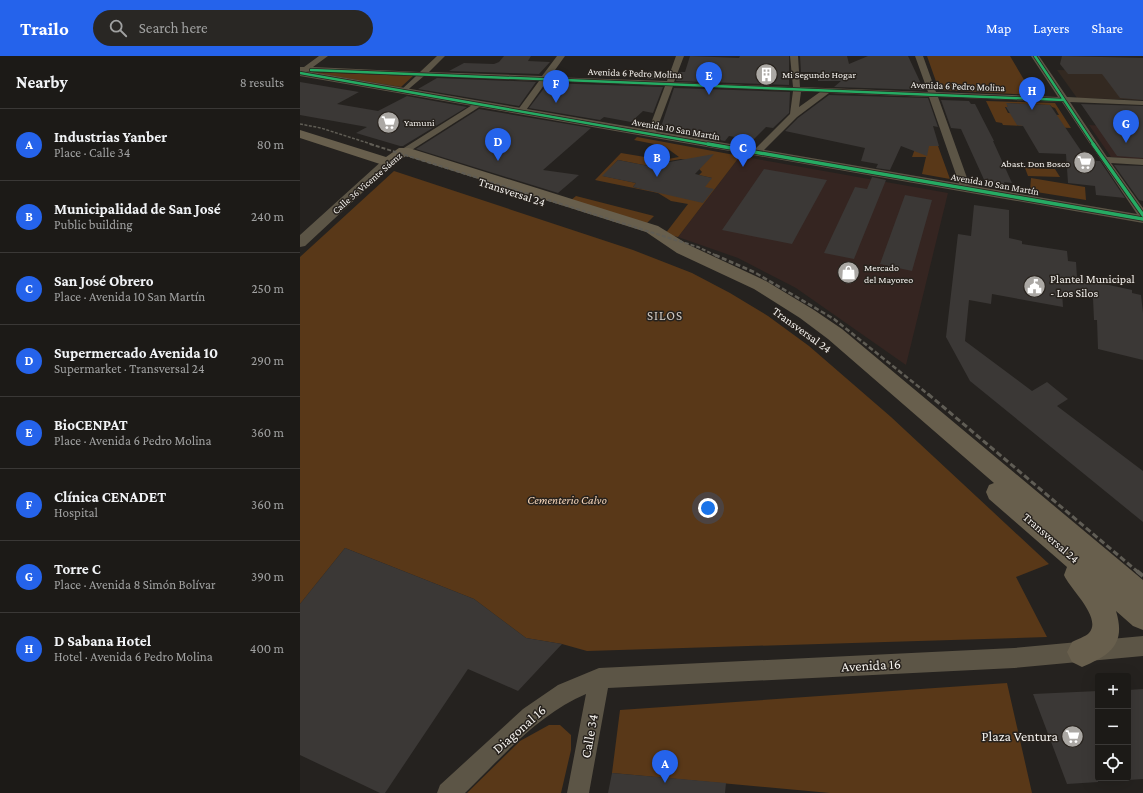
<!DOCTYPE html>
<html lang="en">
<head>
<meta charset="utf-8">
<style>
  body { margin:0; font-family:"Crimson Pro",serif; background:#292724; color:#f1f3f6 }
  .controls { position:absolute; right:12px; bottom:12px; display:grid; overflow:hidden; border-radius:4px; box-shadow:0 4px 16px #0002 }
  .controls button { width:36px; height:36px; display:grid; place-items:center; padding:0; border:0; border-bottom:1px solid #3a3836; background:#1c1a17; color:#f1f3f6; font:20px sans-serif }
  .you { position:absolute; left:408px; top:452px; width:14px; height:14px; margin:-10px; border:3px solid #fff; border-radius:50%; background:#1a73e8; box-shadow:0 0 0 6px #1a73e833 }
  .badge { display:grid; place-items:center; width:26px; height:26px; border-radius:50%; background:#2563eb; color:#fff; font-size:13px; font-weight:700 }
  .pin { position:absolute; translate:-50% -33px; filter:drop-shadow(0 1px 2px #0008) }
  .pin::after { content:''; position:absolute; top:21px; width:14px; height:12px; background:inherit; clip-path:polygon(0 0,100% 0,50% 100%) }
  .list { margin:0; padding:0; list-style:none }
  h2 { display:flex; justify-content:space-between; align-items:center; height:52px; margin:0; padding:0 16px; font-size:17px }
  h2 small { font-size:13px; font-weight:400; color:#a0a1a1 }
  .list li { display:grid; grid-template-columns:26px 1fr auto; gap:12px; align-items:center; box-sizing:border-box; height:72px; padding:0 16px; border-top:1px solid #3a3836 }
  .list b { display:block; font-size:15px; white-space:nowrap }
  .list p { margin:0; font-size:13px; white-space:nowrap; color:#a0a1a1 }
  .list em { font-size:13px; font-style:normal; color:#a0a1a1 }
  .icon { flex:none; width:22px; height:22px; fill:none; stroke:currentColor; stroke-width:2; stroke-linecap:round; stroke-linejoin:round }
  .map { position:relative; flex:none; width:843px; height:737px; overflow:hidden }
  header { display:flex; align-items:center; gap:24px; box-sizing:border-box; height:56px; padding:0 20px; background:#2563eb; color:#fff }
  header strong { font-size:19px }
  nav { display:flex; gap:22px; margin-inline-start:auto; font-size:14px }
  .search { width:280px; height:36px; background:#292724; display:flex; align-items:center; gap:10px; box-sizing:border-box; padding:0 14px; border-radius:22px; color:#a0a1a1; font-size:15px }
  main { display:flex }
  aside { flex:1; background:#1c1a17 }
  .map>svg:first-child { display:block }
</style>
</head>
<body>
<header>
<strong>Trailo</strong>
<div class="search"><svg class="icon" aria-label="search" viewBox="0 0 24 24"><circle cx="10" cy="10" r="6"/><path d="M15 15l6 6"/></svg>Search here</div>
<nav><a>Map</a><a>Layers</a><a>Share</a></nav>
</header>
<main>
<aside>
<h2>Nearby<small>8 results</small></h2>
<ul class="list">
<li><span class="badge">A</span><div><b>Industrias Yanber</b><p>Place · Calle 34</p></div><em>80 m</em></li>
<li><span class="badge">B</span><div><b>Municipalidad de San José</b><p>Public building</p></div><em>240 m</em></li>
<li><span class="badge">C</span><div><b>San José Obrero</b><p>Place · Avenida 10 San Martín</p></div><em>250 m</em></li>
<li><span class="badge">D</span><div><b>Supermercado Avenida 10</b><p>Supermarket · Transversal 24</p></div><em>290 m</em></li>
<li><span class="badge">E</span><div><b>BioCENPAT</b><p>Place · Avenida 6 Pedro Molina</p></div><em>360 m</em></li>
<li><span class="badge">F</span><div><b>Clínica CENADET</b><p>Hospital</p></div><em>360 m</em></li>
<li><span class="badge">G</span><div><b>Torre C</b><p>Place · Avenida 8 Simón Bolívar</p></div><em>390 m</em></li>
<li><span class="badge">H</span><div><b>D Sabana Hotel</b><p>Hotel · Avenida 6 Pedro Molina</p></div><em>400 m</em></li>
</ul>
</aside>
<div class="map">
<svg width="843" height="737" viewBox="0 0 843 737">
  <rect width="100%" height="100%" fill="#25221f"/>
  <path fill="#352521" d="M789 69 843 72V104L811 101Z
    M440 100 648 137 606 309 496 232 438 202 378 181Z"/>
  <path fill="#332921" d="M757 14 843 15V44L777 42Z"/>
  <path fill="#593818" fill-rule="evenodd" d="M627 0H710L733 39 639 34Z
    M9 16 113 20 101 31Z
    M686 45 755 47 771 72 703 69 702 67 696 66ZM707 47 750 49 752 51 755 52 759 59 708 57 705 51H708Z
    M337 81 440 100 378 181 365 178 388 148 371 145 358 137 295 124 321 97 345 101 351 106 379 101 364 90 334 84ZM381 103 392 105 402 116 399 119 412 122 343 133 333 131 336 127 303 120 318 104 354 111 358 107Z
    M616 90H638L650 123 622 118 626 101H612Z
    M725 112 755 113 760 121 728 120Z
    M94 115 333 194 392 217 430 237 468 260 509 290 591 361 749 508 716 521 747 581 287 595 262 588 226 582 174 543 45 492 0 548V201Z
    M731 122 785 131 786 144 730 135Z
    M276 140 354 160 345 169 270 145Z
    M707 627 732 737H530L312 717 320 654Z
    M249 669H260L271 679V694L261 737H167L220 685Z"/>
  <path fill="#3b3836" d="M204 0H231L228 5 250 6 239 18 149 15 164 7 194 8 199 6Z
    M390 0 439 2 440 0H489V29L376 25 379 16H385Z
    M500 0H547L549 8 568 0H608L624 34 534 31 541 25H518L517 16H501Z
    M762 0 843 2V44L820 42 802 18H768L760 8Z
    M350 15 369 16 366 23H347Z
    M137 22 236 26 219 50 118 33Z
    M0 26 59 36 37 48 78 55 107 40 167 51 103 90H100L56 77 67 71 0 59Z
    M248 27 363 31 353 57 343 55 331 66 304 61 300 64 229 52Z
    M374 32 490 36 489 57 473 72 466 71 453 84 429 80 425 85 360 74Z
    M529 39 628 42 638 71 633 70 639 90H629L627 100 601 90 590 114 576 112 578 108 561 105 565 92 485 75 498 62Z
    M641 44 669 45 671 48H675L694 85H693L712 127 704 126 705 129 686 128 661 73 651 72Z
    M706 47 750 49 788 105H800L825 142 796 139 795 130 768 127 766 98 739 97 723 70 717 69 706 51H708Z
    M781 48 843 50V102L817 100Z
    M179 53 291 72 243 114 279 119 258 137 116 93Z
    M414 98 395 118 412 122 405 131 414 133 403 147 333 131 336 127 302 120 318 104 354 111 358 108Z
    M814 109 843 110V145L839 144Z
    M464 113 527 124 492 188 422 174Z
    M572 121 586 124 554 203 524 197 555 131 567 133Z
    M605 139 632 144 612 215 580 208Z
    M674 149 709 154V182L722 185V188L767 195 768 205 776 206 777 222 832 234V237L841 239 843 257V304L798 293 797 264H794L793 242 762 236 763 251 692 238 691 248 669 244 665 285 732 335 747 326 768 343 757 350 843 415V466L670 325 646 281 658 178 671 180Z
    M45 492 174 543 226 582 262 588 218 635 168 613 85 737H80L0 699V548Z
    M843 633V723L828 724V634Z
    M798 635V726L767 728 733 638Z
    M312 717 426 727 425 737H308Z"/>
  <g fill="none" stroke-linecap="round" stroke-linejoin="round">
    <path fill="#5c5546" fill-rule="evenodd" d="M19 0H28L13 11 120 16 137 0H145L129 16 242 20 257 0H265L250 21 367 25 376 0H384L374 26 493 31 490 0H498L500 31 628 36 615 0H623L636 36 758 41 731 0H739L767 41 843 45V49L770 46 807 101 843 103V109L811 107 843 152V162L839 161 762 46 638 41 671 133 666 136 661 133 629 41 529 37 497 61 460 98H454V94L490 58 493 35 373 30 355 78 351 81 347 78 365 30 247 25 224 57 221 58 217 55 239 25 124 20 104 37 100 35 116 20 0 15V11H4ZM501 36H520L499 51Z
      M177 46 184 48 107 97H101L99 95Z
      M843 580V600L714 612 308 632 289 737H267L286 638C238 658 201 702 165 737H137L140 729 223 653 258 629 299 612 714 592Z"/>
    <path fill="#5c5546" fill-rule="evenodd" d="M0 14 843 159V167L0 20Z
      M88 102 94 106 92 109 5 190 0 191V179L84 103Z"/>
    <path fill="#685f4d" fill-rule="evenodd" d="M0 74 86 101 99 92H109L358 170 389 189 466 225 514 254 542 273 843 524V574L833 570 816 555C826 588 811 599 782 611L772 606 767 596 772 586C777 583 785 581 789 577 803 562 769 532 764 519L767 511 689 443 686 436 689 429 694 427 528 283 500 262 454 233 377 197 346 176 106 100 93 109H83L0 82Z"/>
    <path stroke="#605d55" stroke-width="1.5" stroke-dasharray="3 1.5" stroke-linecap="butt" d="M0 68 21 72 74 89"/>
    <path stroke="#605d55" stroke-width="2" stroke-dasharray="4 2" stroke-linecap="butt" d="M70 88 398 191 417 200"/>
    <path stroke="#605d55" stroke-width="2.5" stroke-dasharray="5 2.5" stroke-linecap="butt" d="M415 199 454 216 534 263 629 339"/>
    <path stroke="#605d55" stroke-width="3" stroke-dasharray="6 3" stroke-linecap="butt" d="M628 338 838 516"/>
    <path stroke="#605d55" stroke-width="4" stroke-dasharray="8 4" stroke-linecap="butt" d="M837 515 843 520"/>
    <defs>
      <path id="cycleway-far1" d="M735 0 794 89
        M11 14 764 44
        M0 17 413 89"/>
      <path id="cycleway" d="M408 88 843 163
        M793 88 843 159"/>
    </defs>
    <use href="#cycleway-far1" stroke="#27221d" stroke-width="4"/>
    <use href="#cycleway" stroke="#27221d" stroke-width="5"/>
    <use href="#cycleway-far1" stroke="#26ab63" stroke-width="2.5"/>
    <use href="#cycleway" stroke="#26ab63" stroke-width="3.5"/>
  </g>
  <defs>
    <symbol id="building-disc" viewBox="-11 -11 22 22"><circle r="9.5" fill="#aba8a4" stroke="#27221d"/><path d="M-4-6H4V6H1V3H-1V6H-4ZM-2.5-4.3h1.7v1.8h-1.7ZM.8-4.3h1.7v1.8H.8ZM-2.5-1h1.7V.8h-1.7ZM.8-1h1.7V.8H.8Z" fill="#fff"/></symbol>
    <symbol id="supermarket-disc" viewBox="-11 -11 22 22"><circle r="9.5" fill="#aba8a4" stroke="#27221d"/><path d="M-6-5.5h2.5l.6 2H6L4.5 2H-2.5L-4.4-4H-6ZM-1.5 3.2a1.3 1.3 0 1 0 .1 0ZM3 3.2a1.3 1.3 0 1 0 .1 0Z" fill="#fff"/></symbol>
    <symbol id="shop-disc" viewBox="-11 -11 22 22"><circle r="9.5" fill="#aba8a4" stroke="#27221d"/><path d="M-5-2.5h2.3a2.7 3.5 0 0 1 5.4 0H5L5.5 6h-11ZM-1.5-2.5h3a1.5 2.3 0 0 0-3 0Z" fill="#fff"/></symbol>
    <symbol id="civic-disc" viewBox="-11 -11 22 22"><circle r="9.5" fill="#aba8a4" stroke="#27221d"/><path d="M-.6-6.5H3V-4.5H.6V-3L4-1V1h2V6H-6V1h2V-1L-.6-3ZM-1.2 2.5V6h2.4V2.5Z" fill="#fff"/></symbol>
  </defs>
  <g fill-rule="evenodd">
    <use href="#building-disc" x="454" y="6" width="25" height="25"/>
    <use href="#supermarket-disc" x="76" y="54" width="25" height="25"/>
    <use href="#supermarket-disc" x="772" y="94" width="25" height="25"/>
    <use href="#shop-disc" x="536" y="204" width="25" height="25"/>
    <use href="#civic-disc" x="722" y="218" width="25" height="25"/>
    <use href="#supermarket-disc" x="760" y="668" width="25" height="25"/>
  </g>
  <g text-anchor="middle" dominant-baseline="central" stroke-width="3" stroke-linejoin="round" paint-order="stroke">
    <g font-size="10" fill="#f3f0ec" stroke="#27221d">
      <text transform="translate(335 17) rotate(2)">Avenida 6 Pedro Molina</text>
      <text transform="translate(658 30) rotate(2)">Avenida 6 Pedro Molina</text>
      <text transform="translate(376 73) rotate(10)">Avenida 10 San Martín</text>
      <text transform="translate(67 127) rotate(-41)">Calle 36 Vicente Sáenz</text>
      <text transform="translate(695 128) rotate(10)">Avenida 10 San Martín</text>
    </g>
    <g font-size="10" fill="#f3f0ec" stroke="#27221d" text-anchor="start">
      <text x="482" y="18">Mi Segundo Hogar</text>
      <text x="104" y="66">Yamuni</text>
      <text x="770" y="107" text-anchor="end">Abast. Don Bosco</text>
      <text x="564" y="211">Mercado<tspan x="564" dy="12">del Mayoreo</tspan></text>
    </g>
    <g font-size="12" fill="#f3f0ec" stroke="#27221d">
      <text transform="translate(212 136) rotate(18)">Transversal 24</text>
      <text transform="translate(502 274) rotate(36)">Transversal 24</text>
      <text transform="translate(751 482) rotate(41)">Transversal 24</text>
    </g>
    <g font-size="12" fill="#f3f0ec" stroke="#27221d" text-anchor="start">
      <text x="750" y="223">Plantel Municipal<tspan x="750" dy="14">- Los Silos</tspan></text>
    </g>
    <g font-size="12" font-style="italic" fill="#f4d4b8" stroke="#27221d">
      <text x="267" y="444">Cementerio Calvo</text>
    </g>
    <g font-size="13" letter-spacing="1" fill="#cfc8c1" stroke="#27221d">
      <text x="365" y="259">SILOS</text>
    </g>
    <g font-size="14" fill="#f3f0ec" stroke="#27221d">
      <text transform="translate(571 609) rotate(-3)">Avenida 16</text>
      <text transform="translate(219 673) rotate(-41)">Diagonal 16</text>
      <text transform="translate(289 680) rotate(-80)">Calle 34</text>
    </g>
    <g font-size="14" fill="#f3f0ec" stroke="#27221d" text-anchor="end">
      <text x="758" y="680">Plaza Ventura</text>
    </g>
  </g>
</svg>
<div class="controls">
<button>+</button>
<button>−</button>
<button><svg class="icon" aria-label="locate" viewBox="0 0 24 24"><circle cx="12" cy="12" r="6"/><path d="M12 2v4M12 18v4M2 12h4M18 12h4"/></svg></button>
</div>
<div class="you"></div>
<div class="pin badge" style="left:365px;top:727px">A</div>
<div class="pin badge" style="left:357px;top:121px">B</div>
<div class="pin badge" style="left:443px;top:111px">C</div>
<div class="pin badge" style="left:198px;top:105px">D</div>
<div class="pin badge" style="left:409px;top:39px">E</div>
<div class="pin badge" style="left:256px;top:47px">F</div>
<div class="pin badge" style="left:826px;top:87px">G</div>
<div class="pin badge" style="left:732px;top:54px">H</div>
</div>
</main>
</body>
</html>
